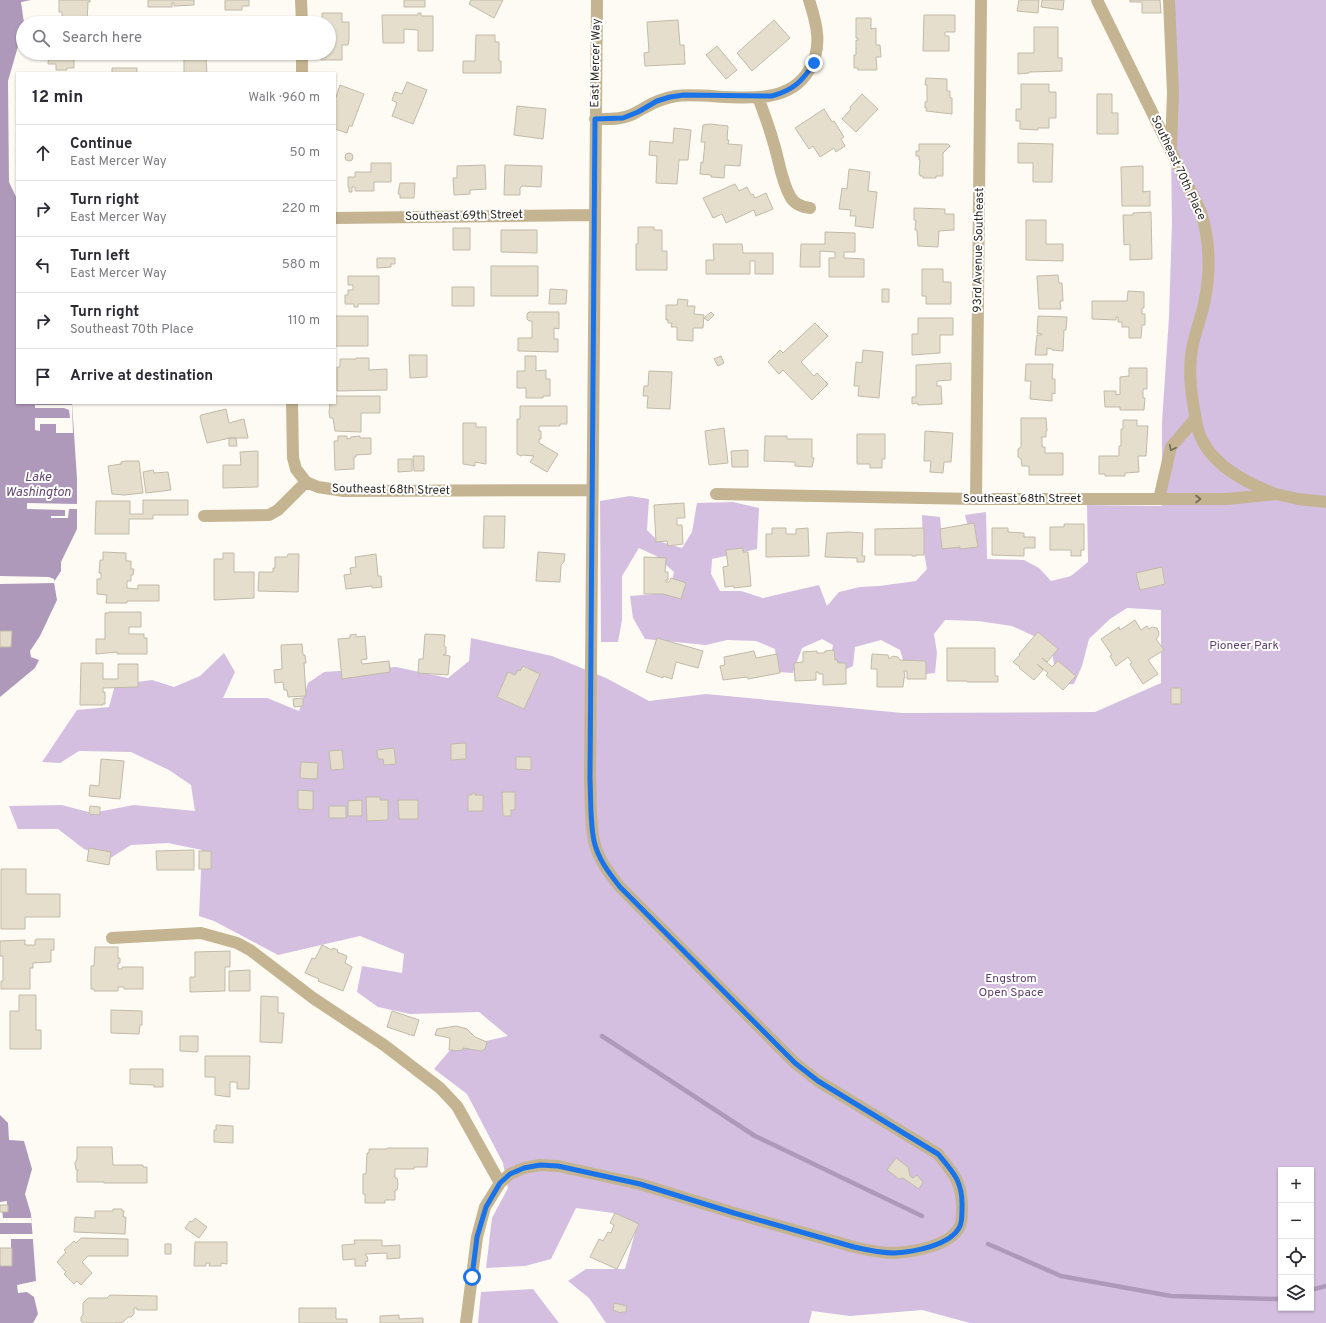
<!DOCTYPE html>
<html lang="en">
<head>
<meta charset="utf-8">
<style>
  body { margin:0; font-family:Overpass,sans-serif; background:#f7f7f7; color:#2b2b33 }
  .controls { position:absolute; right:12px; bottom:12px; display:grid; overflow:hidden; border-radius:0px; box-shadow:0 1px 3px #0004 }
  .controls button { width:36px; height:36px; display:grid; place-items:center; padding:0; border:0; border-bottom:1px solid #e1e1e2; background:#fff; color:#2b2b33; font:20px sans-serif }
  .stop { position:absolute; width:12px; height:12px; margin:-9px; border:3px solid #1a73e8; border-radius:50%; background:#fff }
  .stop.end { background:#1a73e8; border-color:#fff; box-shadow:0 1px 4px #0008 }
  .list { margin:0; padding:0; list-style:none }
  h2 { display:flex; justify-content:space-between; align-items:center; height:52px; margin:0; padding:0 16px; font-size:17px }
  h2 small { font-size:13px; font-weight:400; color:#7c7c81 }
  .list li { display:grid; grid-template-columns:26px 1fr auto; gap:12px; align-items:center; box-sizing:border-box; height:56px; padding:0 16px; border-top:1px solid #e1e1e2 }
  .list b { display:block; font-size:15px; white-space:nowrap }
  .list p { margin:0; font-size:13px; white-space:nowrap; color:#7c7c81 }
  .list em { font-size:13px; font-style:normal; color:#7c7c81 }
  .icon { flex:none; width:22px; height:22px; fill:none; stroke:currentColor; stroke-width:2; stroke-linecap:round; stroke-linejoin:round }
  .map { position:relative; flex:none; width:1326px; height:1323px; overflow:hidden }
  .search { position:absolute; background:#fff; box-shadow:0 1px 3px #0004; left:16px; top:16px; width:320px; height:44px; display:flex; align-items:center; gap:10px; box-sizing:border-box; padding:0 14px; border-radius:22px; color:#7c7c81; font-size:15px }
  .panel { position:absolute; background:#fff; box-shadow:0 1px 3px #0004; left:16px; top:72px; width:320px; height:332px; border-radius:0px }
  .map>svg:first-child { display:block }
</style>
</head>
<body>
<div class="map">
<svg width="1326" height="1323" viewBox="0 0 1326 1323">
  <rect width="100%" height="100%" fill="#fefbf4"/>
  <path fill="#d4bfe1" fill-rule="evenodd" d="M1173 0H1326V1323H970L922 1310 850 1316 812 1311 809 1323H606L589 1298 568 1281 586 1269H625L635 1233 613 1213 576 1208 551 1259 525 1266 486 1268 492 1218 508 1188 503 1163 467 1094 434 1069 451 1049 508 1036 479 1012 410 1014 378 1007 357 992 362 966 402 973 404 954 360 936 278 955 214 921 199 916 202 850 168 843 131 845 109 859 84 849 58 829H18L9 806 62 805 92 813 134 805 195 811 191 785 169 770 131 752 79 751 60 763 42 762 77 710 109 707 115 685 152 680 174 687 200 676 224 653 235 672 223 698H267L299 711 308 683 324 672 396 667 448 678 469 661 471 638 552 656 606 678 649 701 706 694 902 713 1095 712 1161 683V610L1127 608 1110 619 1089 639 1082 666 1074 684 1057 685 1051 644 1012 626 978 621 945 620 934 634 937 653 935 673 908 676 900 650 881 640 855 647 853 666 838 673 829 667 833 645 822 639 802 648 793 673 778 672 775 649 756 641 727 640 706 645 645 639 633 618 630 596 669 593 674 572 656 556 639 548 622 576V620L618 642H601L600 501 630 496 649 499 647 530 658 541 682 548 692 532 697 503 733 502 759 508 757 549 712 559 711 574 720 591H741L763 598 819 585 827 606 839 592 860 587 879 586 916 581 927 569 923 547 922 515 940 517 942 539 970 536 965 515 986 512 987 559 1024 560 1039 568 1051 581 1071 576 1088 562 1087 505 1162 506V422L1169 317 1172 223 1171 151ZM1281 1170H1311V1308H1281Z
    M533 1289 559 1323H478L481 1292Z"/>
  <path fill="#ae99ba" d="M0 0H31L21 2 24 23 23 29 8 81 9 182 17 199V403H72L77 479V529L61 562V571L54 582 57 600 40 636 30 651 31 657 39 660 35 668 0 697Z
    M0 1115 8 1123 9 1140 24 1141 32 1169 25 1194 31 1214 36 1281 17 1285 18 1293 27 1292 34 1297 38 1314 33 1323H0Z"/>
  <path fill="#fefbf4" d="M35 405H72L73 433H56V424H40V431L35 430V418H70L69 410 64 408H35Z
    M27 503 77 504V509H69L68 518H51V516H65V510L27 509Z
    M0 576 49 577 54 579 55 583 0 584Z
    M7 1201V1209H2L3 1218H31L32 1223H0V1202Z
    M0 1234H33V1239H11V1264H0Z"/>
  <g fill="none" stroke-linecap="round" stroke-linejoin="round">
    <path stroke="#ae99ba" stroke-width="4.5" d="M602 1036 755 1136 922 1216
      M988 1244 1061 1276 1171 1296 1276 1299 1281 1298
      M1311 1290 1326 1286"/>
  </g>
  <path fill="#e6decc" stroke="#c2baa9" d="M59 0H90V2H88L87 22H70L68 21H62V12H59Z
    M148 0H194V5L174 6V3H172V7H148Z
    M225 0H249V6H242V10H225Z
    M404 0H425V7H404Z
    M471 0H503L494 18 469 4Z
    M1019 0H1039L1038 13 1017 11Z
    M1042 0H1064L1063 10 1041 7Z
    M1130 0H1160L1161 13H1142V2H1130Z
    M322 13H342V22H349V40L348 45H342V60H321V53H329V23H322Z
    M418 13H421V16H433V51H418V30L404 29V43H383L382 15H418Z
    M924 15H955V32H945V36H949V51H923Z
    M856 18H871V29L876 28V45H880L881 57H876L877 70H858V68H854V55H856V40H858V38H856Z
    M678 20 680 45H684L685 64 645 66 644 53 649 52 647 22Z
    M774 20 790 38 752 71 737 53Z
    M1034 27H1058V58H1062V71L1029 72V73L1018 74V53H1034Z
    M476 35H495V42H499V61H501V73H463V61H475Z
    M717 46 737 70 726 79 706 55Z
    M49 53H74V68H67V70H56V64H48Z
    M184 59H206L207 73H184Z
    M112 68H137V73H112Z
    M926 78 947 79V91H950V98H952V114L926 111 927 108H925V102H927V85H925Z
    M407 82 427 90 413 124 392 116 397 103 392 100 395 92 402 94Z
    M1021 84H1049V92H1056V118H1049V128H1038V130L1020 129V121H1016V109H1021Z
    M340 85 364 94 352 126H349L347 133 335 129V100Z
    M862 94 878 109 856 132 842 119 851 109 850 107Z
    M1097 94H1112V113H1118V134H1097Z
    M517 106 546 109 543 139 514 135Z
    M824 109 832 122 834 121 844 137 841 139 845 146 836 152 834 148 820 157 813 146 809 149 795 128Z
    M710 124 728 126 727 140H729L728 144 742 145 740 166 725 165 724 178 711 177V175L700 174 701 162 703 163 705 142H701L703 125Z
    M674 128 691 130 688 160H679L677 184 656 183 657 156 649 155 650 141 673 143Z
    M1018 143 1053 144 1052 182H1033V163H1018Z
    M919 144H948L950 146 943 153V176H936V178H923V176H920V174H919L920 160H919V156H916V151H919Z
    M345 157a4 4 0 1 1 8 0a4 4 0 1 1-8 0Z
    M371 163H391V182H374V191H355V187H352V192H349V187H348V177H355V172H371Z
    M485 165 486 189 470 190V194L454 195 453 178H457V166Z
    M505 165 542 166 541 187 522 186 520 188V195H504Z
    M1143 166V192L1150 191V206H1122L1121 167Z
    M849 169 870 172 868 191 877 192 873 228 855 226 856 216H850L851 210 839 209 842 188 847 189Z
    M400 183H415L414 198H400V194H398Z
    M735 184 739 191 747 187 751 195 753 194 755 198 766 193 773 209 756 216 754 210 726 223 722 214 713 218 703 198Z
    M914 208 945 209V214H954V230L939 231 938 247 918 246 917 230H915L916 220H914Z
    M1151 212 1152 259 1130 260V244L1124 245 1123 215H1133V213Z
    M1026 220H1046V244H1063V261L1026 260Z
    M638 227H654V230H662V251H667V270H636V244H638Z
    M453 228H470V250H453Z
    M501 230H537V253L501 252Z
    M825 232 855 233V252H844V258L864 259V277H829V258H835V252L820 251V267H800L801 244H825Z
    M713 244H742L743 253H773V274H755V261H750V274H706V260H714Z
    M377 258H395V264H391V267L377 268Z
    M491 266H538V296H491Z
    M922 269H943V282H951V304H926V296H922Z
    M1058 275 1059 283H1062L1063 301H1060L1061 309H1039L1037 276Z
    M348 276H379V304H358V307H354V304H345V295H348V290H353V285H348Z
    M452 287H474V306H452Z
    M550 289 567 290 566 304H549Z
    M882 289H889V302H882Z
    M1128 291 1144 292V308H1142V314H1145V325H1142L1141 338H1129V327H1122V322H1118V317H1116V320L1092 319V301H1127Z
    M678 299 688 300 687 306H695L694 314 704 315 703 328H693V341L677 340V327H671L672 323H668V320H666V305H677Z
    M529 312H559V329L554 328V339H558V352L518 351V338H532V321H529L527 319V314Z
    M711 312 714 315 708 321 704 318Z
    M335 316H368V346H335Z
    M1038 316 1067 317 1066 330H1064L1063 351 1052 350V349L1047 348V355H1035L1037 335H1042V334L1037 333Z
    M918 318H953V335H940V353L912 355V334H918Z
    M815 323 828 336 801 362 814 376 817 373 828 384 812 400 783 370 779 374 768 362 780 350 783 353Z
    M863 350 883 352 879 398 858 396 859 386H854L856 362 862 363Z
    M409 355H427V377L410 378Z
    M525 356H536V371L546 370V379H550V396H543V398H526V388H517V371H525Z
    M721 356 724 363 718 366 714 359Z
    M356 358H369V370L387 369V390L337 391V367H340V359H356Z
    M951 363V380L937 381V386H941L942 404 918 405 917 403 912 404V397H916V365Z
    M1026 364H1053L1052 379H1055V394L1052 393V401L1030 399 1031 381H1025Z
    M1129 368H1147V389H1143V398H1145L1144 410H1120V407H1105L1104 391H1116V395L1120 394V377L1129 376Z
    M649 371 672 372 670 409 647 408 648 396H643L644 386H648Z
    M335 396H380V413H361V432L335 431 333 418H330L329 413 330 403H335Z
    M520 406H567V424H560V426H539V431H541V439H539V443L558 454 547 472 530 462 534 456 522 455 521 456 517 454V419H520Z
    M226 409 229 423 244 419 248 438H230L207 443 200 417 201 415Z
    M1021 418H1046L1047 431H1046V437H1041L1042 438V447H1045V453H1063V475H1029V466H1022L1021 459 1018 457V449L1021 447Z
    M1123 420H1137V426H1148L1146 456H1138L1139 472 1125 473V476H1105V474H1099V456H1119V446H1121V429H1123Z
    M463 423H476V427H486V464L475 462V466L463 464Z
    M724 428 728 463 709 465 705 431Z
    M925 431 953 433 951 462H944L943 473 930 472 931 461H924Z
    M857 434H885V459H882V468H870V464H857Z
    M338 436H347V439L351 438V437L360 436V438H371V454L356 455V457H354V469L335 470 334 441H338Z
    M765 436H787V439H812V458H814L812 467 795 466V462L764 461Z
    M229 438H236L237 446H229Z
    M748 450V467H732L731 451Z
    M258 451V487L223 488V465H241L240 452Z
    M413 456H424V471H414Z
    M398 459H412V471L398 472Z
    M126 461H139L143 493 124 495 112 494 108 466 121 464V462Z
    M153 470 154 473 168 472 171 490 146 493 143 472Z
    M143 500H188V515H153V519H129V534H95L96 501H130V514H143Z
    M684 503 685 518H677V525H682L683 544 668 546 667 541 656 542 654 505Z
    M484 516H505L504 548H483Z
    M974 523 978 547 960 549V547L942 549 940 529Z
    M1064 524H1084V550H1081V556H1071V550H1050V527H1064Z
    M772 528H786V534H796V529L808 528 809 556 766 557V534H772Z
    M924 528V555H916V556H912V555H875V529Z
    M992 528H1008V532L1024 533V537H1035V548H1024V556L992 555Z
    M848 532 863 533 862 556H865L864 562H857V558L825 557 827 533Z
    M743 548V552H748L751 586 734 588V586L725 587 723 567 728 566 726 550Z
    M103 552 126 553V561H131V569H134L133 575H131V581H127V588L138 589V585H159V601H127V603H106L107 595 97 594V579H101V573H99L100 560H103Z
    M538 552 565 554 564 562 561 565 560 582 536 581Z
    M223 553H234V572H254V598L214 600V559H223Z
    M288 554H299L298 592 258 591 259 572H273V568H275V557H287Z
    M376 554 378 576H381L382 587 372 588V586L346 589 344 575 351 574 350 568 356 567 355 557Z
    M644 557 666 558 665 572H668V580H666V582H669L671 578 686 583 681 599 663 594H644Z
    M1162 567 1165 584 1140 590 1136 573Z
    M109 612H141V627H129V634H144V638H147V654H117V652L96 654V639H105V613H109Z
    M1135 620 1141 630 1147 626 1149 629 1152 627 1157 628 1159 633 1158 637 1156 639 1164 650 1148 660 1158 674 1143 684 1130 664 1132 663 1128 657 1116 666 1110 656 1112 655 1101 639 1119 627 1120 630Z
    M0 631H12L11 647H0Z
    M1038 632 1058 649 1047 662 1042 658 1052 667 1058 661 1076 676 1063 690 1046 675 1048 673 1037 664 1043 670 1034 680 1019 668 1020 667 1013 662 1020 655 1019 654Z
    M356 634V637L365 636 367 659 361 660 362 664 389 661 390 672 342 679 338 639 350 638V635Z
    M425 634 445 635 444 646 446 647V654L443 655 450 656 448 675 418 673 419 659H423Z
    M657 638 703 651 698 668 676 662 672 679 663 676V678L646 672Z
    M302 644 303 655H305L306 663H304L306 696 288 697 287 690H284L283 682 275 683 274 670 282 669 281 645Z
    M947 648H995V676H998V682H967V681H947Z
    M834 650 835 660H837L838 663H846V684L823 685V674H819L818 672H816V680L795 681 794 663 803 662V652L817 651V653H825V651Z
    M754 651 756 658 777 654 780 673 748 679 747 677 723 680 720 666 725 665 724 657Z
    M872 654 888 655 889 659 893 656 898 657 900 660 926 661V679H907V671H904L905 678H904L903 687H877V669H871Z
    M81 663H103V679H118V664H138V687L103 688V692H105V704H103V705H80Z
    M523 666 540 674 524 709 497 697 508 672 515 675 518 670 520 671Z
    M1171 688H1181V704H1171Z
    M303 698V706L294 707 293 699Z
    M466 743V759L451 760V744Z
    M394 748 396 764 384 765 383 759H378L377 750Z
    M342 750 344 769 331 770 329 751Z
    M516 757H531V770L516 769Z
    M101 759 124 761 120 799 89 796 90 785 99 786Z
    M301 762 318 763 317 779 300 778Z
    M298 790 313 791V810L298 809Z
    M502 792H515V810H511V816H503Z
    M472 793H475V795H483V811H468V795H472Z
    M366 797H380V800H388V820L367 821Z
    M362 800V816H348V801Z
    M398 800H418V819H399Z
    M90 806 100 807V815L89 814Z
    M329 806H346V818H329Z
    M89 848 111 852 109 865 87 861Z
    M194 850V870H157L156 851Z
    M199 851H211V869H199Z
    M1 869H26V894H60V917H25V929H1Z
    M37 939H54V950H51V962L33 963V968H30V989H1V981H3V956H0V941L25 940V945H35V940Z
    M322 945 332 950 333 948 338 950 337 952 347 956 345 963 352 967 343 991 318 981 319 979 305 973 312 958 315 959Z
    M95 947H118V958H120V963H118V969H122V967H143V989H124V987H118V991H94V989H91V966H94Z
    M230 951V967H225V991L190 992V977H195V952Z
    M250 970V991H229V971Z
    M19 995H36V1030H41V1049H10V1011H19Z
    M261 996 278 997V1013H284L282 1043 260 1042Z
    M111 1010 142 1011V1025H140L139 1034 111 1033Z
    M392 1011 419 1020 414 1036 387 1027Z
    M456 1026 467 1029 475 1037 487 1042 485 1049 481 1051 463 1048V1050L453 1051V1050H449L450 1038 435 1035 437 1029Z
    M180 1036H198V1051H197V1052L180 1051Z
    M205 1056H250L249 1089H237V1082H230V1097L215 1095V1077H205Z
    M130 1069H163V1087H154V1085L130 1084Z
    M216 1125 233 1126V1143L214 1142V1130H216Z
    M77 1147H112L113 1165H143V1167H147V1183H104V1182H77V1171H78V1170H76L75 1163 77 1159Z
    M387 1148H428L427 1167H414V1169H395V1178H397L398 1184 397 1190H395V1200H385V1203H365V1194H363V1174H366L367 1153H369V1149H387Z
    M896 1158 908 1167 910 1176 913 1178 917 1175 923 1182 919 1189 903 1178 899 1179 887 1170Z
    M0 1205H8V1212H0Z
    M113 1209H122V1211H124L123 1217H126L125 1234 74 1232 75 1217 95 1218V1211H113Z
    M615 1213 639 1224 617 1269 590 1257 599 1239 603 1241 608 1232 611 1233 614 1225 610 1223Z
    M195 1218 207 1227 199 1238 185 1228 190 1221 192 1222Z
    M81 1238 128 1239V1256H88L82 1262 92 1273 81 1285 77 1281 74 1284 64 1274 66 1272 57 1262 66 1252 64 1250 74 1241 76 1243Z
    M354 1240H382V1246L400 1245V1258L387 1259V1253L365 1254 366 1256H367L368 1261 365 1262 366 1266H355V1259L343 1260 342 1245 355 1244Z
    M195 1242H227V1264L221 1263V1266H209L210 1263H206V1266H194Z
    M165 1244H171V1254H165Z
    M0 1248H12V1266H0Z
    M110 1295 157 1296V1310H137V1308H134V1314L131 1317H128L123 1322 118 1323H83L81 1321V1317L83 1315V1303L88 1298H107Z
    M614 1303 627 1306 626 1312H621V1313L613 1310Z
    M299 1308H336V1319H347V1323H299Z
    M399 1315V1319L423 1318V1323H380V1316Z"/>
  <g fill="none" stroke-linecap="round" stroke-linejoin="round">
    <path stroke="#c4b491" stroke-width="12" d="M301 0 302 23
      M1097 0 1201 212C1210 241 1211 268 1205 299 1202 316 1195 332 1192 349 1189 367 1190 385 1193 403 1195 413 1196 424 1199 433 1210 464 1244 482 1273 493
      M1169 0 1173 93 1171 148
      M302 53V73
      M758 97C763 111 769 126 773 141 779 159 781 180 790 196 794 204 802 207 810 208
      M595 119C607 119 620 120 631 115 636 113 640 110 644 108 654 102 665 98 676 96 717 91 784 114 809 70 823 48 817 24 809 0
      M335 218 594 215
      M292 403 293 458 296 469 306 482
      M716 494 976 499H1227L1276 494 1298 499 1326 502
      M976 499 981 0
      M1159 499 1171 447 1196 418
      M204 516 269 515 278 510 306 482 318 487 344 491 592 490
      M112 938 201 933 237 943 250 950 313 998 384 1045 440 1088 457 1106 500 1183
      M466 1323 477 1237 485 1207 500 1183 510 1174 524 1168 540 1165 558 1166 640 1184 734 1213 854 1247C867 1250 880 1253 894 1253 912 1252 951 1246 960 1226 962 1222 962 1214 962 1208 962 1182 954 1174 938 1154L818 1081 795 1063 620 887C609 873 598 859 594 841 590 822 591 800 590 779L597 0"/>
  </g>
  <defs><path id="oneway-chevron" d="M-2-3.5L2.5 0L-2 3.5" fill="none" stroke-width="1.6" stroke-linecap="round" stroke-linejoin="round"/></defs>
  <g stroke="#726956">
    <use href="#oneway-chevron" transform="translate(1172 448) rotate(115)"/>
    <use href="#oneway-chevron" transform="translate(1198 499)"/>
  </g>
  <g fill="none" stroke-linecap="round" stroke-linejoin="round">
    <path stroke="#1a73e8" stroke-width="5" d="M472 1277 477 1237 486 1207 500 1183 510 1174 524 1168 540 1165 558 1166 640 1184 734 1213 854 1247C867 1250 880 1253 894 1253 912 1252 951 1246 960 1226 962 1222 962 1214 962 1208 963 1182 954 1173 938 1154L818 1081 795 1063 620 887C609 873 598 859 594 841 590 822 591 800 590 779L595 119 623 118 638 112 657 101 670 97 684 95 772 96C793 90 802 82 814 63"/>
  </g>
  <g text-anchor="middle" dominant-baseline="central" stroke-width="4" stroke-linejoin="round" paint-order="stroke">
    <g font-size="12" fill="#2e2b25" stroke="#fff">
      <text transform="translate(596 63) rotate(-89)">East Mercer Way</text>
      <text transform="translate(1178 168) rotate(65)">Southeast 70th Place</text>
      <text transform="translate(464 216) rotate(-1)">Southeast 69th Street</text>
      <text transform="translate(979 250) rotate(-89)">93rd Avenue Southeast</text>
      <text transform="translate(391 490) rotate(1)">Southeast 68th Street</text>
      <text x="1022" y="499">Southeast 68th Street</text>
    </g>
    <g font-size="12" fill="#5f4170" stroke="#fff">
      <text x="1244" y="646">Pioneer Park</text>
      <text x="1011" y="979">Engstrom<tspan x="1011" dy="14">Open Space</tspan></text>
    </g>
    <g font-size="13" font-style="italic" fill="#634573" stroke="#fff">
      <text x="38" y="478">Lake<tspan x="38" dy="15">Washington</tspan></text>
    </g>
  </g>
</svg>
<div class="controls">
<button>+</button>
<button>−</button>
<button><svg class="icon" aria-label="locate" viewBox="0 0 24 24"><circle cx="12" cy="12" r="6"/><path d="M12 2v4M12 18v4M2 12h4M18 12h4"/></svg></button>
<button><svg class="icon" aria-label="layers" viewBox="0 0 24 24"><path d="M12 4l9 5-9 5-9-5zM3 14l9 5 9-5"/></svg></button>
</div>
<div class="stop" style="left:472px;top:1277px"></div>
<div class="stop end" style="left:814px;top:63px"></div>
<div class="search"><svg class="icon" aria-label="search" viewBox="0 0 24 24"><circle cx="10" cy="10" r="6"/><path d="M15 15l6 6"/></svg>Search here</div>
<section class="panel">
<h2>12 min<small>Walk · 960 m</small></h2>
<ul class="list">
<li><svg class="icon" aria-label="ahead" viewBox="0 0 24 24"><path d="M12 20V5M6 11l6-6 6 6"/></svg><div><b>Continue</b><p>East Mercer Way</p></div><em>50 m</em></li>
<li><svg class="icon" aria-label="right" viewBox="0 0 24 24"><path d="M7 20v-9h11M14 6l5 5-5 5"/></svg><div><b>Turn right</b><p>East Mercer Way</p></div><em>220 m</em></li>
<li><svg class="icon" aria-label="left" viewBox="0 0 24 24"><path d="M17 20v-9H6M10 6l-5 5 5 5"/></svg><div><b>Turn left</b><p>East Mercer Way</p></div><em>580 m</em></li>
<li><svg class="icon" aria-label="right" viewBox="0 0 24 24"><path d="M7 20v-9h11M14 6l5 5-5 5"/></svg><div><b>Turn right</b><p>Southeast 70th Place</p></div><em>110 m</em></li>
<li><svg class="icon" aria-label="arrive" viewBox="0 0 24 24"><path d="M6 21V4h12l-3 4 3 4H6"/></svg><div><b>Arrive at destination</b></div></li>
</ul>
</section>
</div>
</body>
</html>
